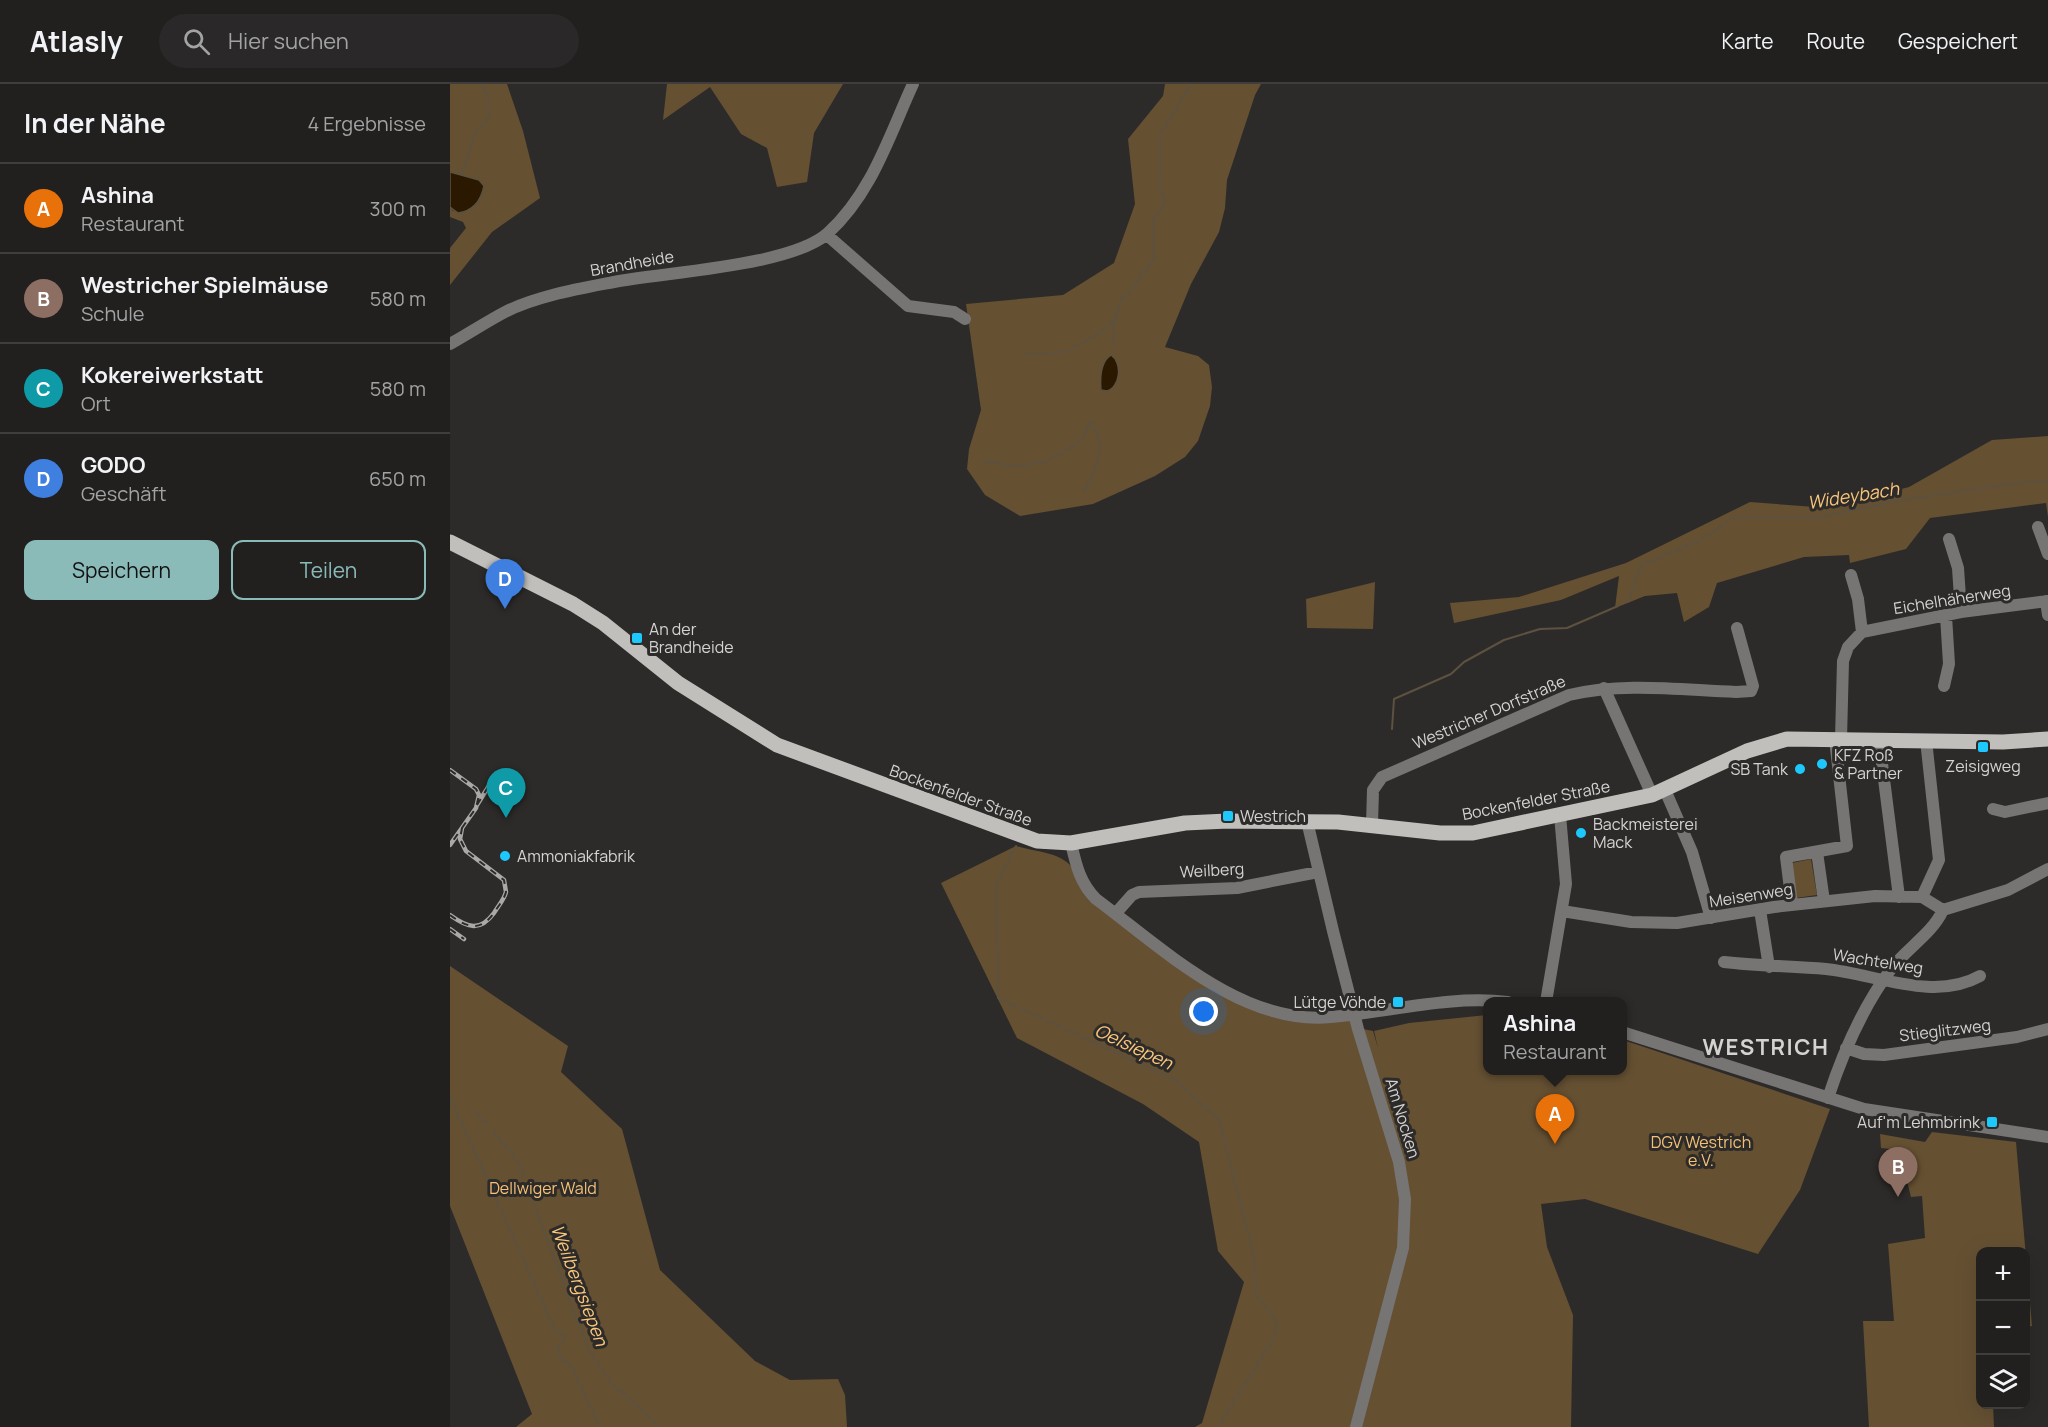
<!DOCTYPE html>
<html lang="de">
<head>
<meta charset="utf-8">
<style>
  body { margin:0; font-family:Manrope,sans-serif; background:#2a2828; color:#f1f3f6 }
  .controls { position:absolute; right:18px; bottom:18px; display:grid; overflow:hidden; border-radius:12px; box-shadow:0 6px 24px #0002 }
  .controls button { width:54px; height:54px; display:grid; place-items:center; padding:0; border:0; border-bottom:2px solid #3f3e3d; background:#22201f; color:#f1f3f6; font:30px sans-serif }
  .you { position:absolute; left:754px; top:928px; width:21px; height:21px; margin:-15px; border:4px solid #fff; border-radius:50%; background:#1a73e8; box-shadow:0 0 0 9px #1a73e833 }
  .badge { display:grid; place-items:center; width:39px; height:39px; border-radius:50%; background:#8bbbb9; color:#fff; font-size:20px; font-weight:700 }
  .pin { position:absolute; translate:-50% -50px; filter:drop-shadow(0 2px 3px #0008) }
  .pin::after { content:''; position:absolute; top:32px; width:21px; height:18px; background:inherit; clip-path:polygon(0 0,100% 0,50% 100%) }
  .popup { position:absolute; left:1033px; top:913px; width:144px; height:78px; box-sizing:border-box; display:grid; place-content:center; border-radius:12px; background:#22201f; filter:drop-shadow(0 2px 4px #0005); font-size:20px; white-space:nowrap; color:#a2a3a4 }
  .popup b { font-size:22px; color:#f1f3f6 }
  .popup::after { content:''; position:absolute; left:50%; top:100%; margin-left:-12px; border:12px solid transparent; border-top-color:#22201f }
  .list { margin:0; padding:0; list-style:none }
  h2 { display:flex; justify-content:space-between; align-items:center; height:78px; margin:0; padding:0 24px; font-size:26px }
  h2 small { font-size:20px; font-weight:400; color:#a2a3a4 }
  .list li { display:grid; grid-template-columns:39px 1fr auto; gap:18px; align-items:center; box-sizing:border-box; height:90px; padding:0 24px; border-top:2px solid #3f3e3d }
  .list b { display:block; font-size:22px; white-space:nowrap }
  .list p { margin:0; font-size:20px; white-space:nowrap; color:#a2a3a4 }
  .list em { font-size:20px; font-style:normal; color:#a2a3a4 }
  .actions { display:flex; gap:12px; padding:18px 24px }
  .actions a { flex:1; padding:14px 0; border:2px solid #8bbbb9; border-radius:12px; text-align:center; font-size:21px; color:#8bbbb9 }
  .actions .main { background:#8bbbb9; color:#111 }
  .icon { flex:none; width:33px; height:33px; fill:none; stroke:currentColor; stroke-width:2; stroke-linecap:round; stroke-linejoin:round }
  .map { position:relative; flex:none; width:1598px; height:1343px; overflow:hidden }
  header { display:flex; align-items:center; gap:36px; box-sizing:border-box; height:84px; padding:0 30px; background:#22201f; border-bottom:2px solid #3f3e3d }
  header strong { font-size:28px }
  nav { display:flex; gap:33px; margin-inline-start:auto; font-size:21px }
  .search { width:420px; height:54px; background:#2a2828; display:flex; align-items:center; gap:15px; box-sizing:border-box; padding:0 21px; border-radius:33px; color:#a2a3a4; font-size:22px }
  main { display:flex }
  aside { flex:1; background:#22201f }
  .map>svg:first-child { display:block }
</style>
</head>
<body>
<header>
<strong>Atlasly</strong>
<div class="search"><svg class="icon" aria-label="search" viewBox="0 0 24 24"><circle cx="10" cy="10" r="6"/><path d="M15 15l6 6"/></svg>Hier suchen</div>
<nav><a>Karte</a><a>Route</a><a>Gespeichert</a></nav>
</header>
<main>
<aside>
<h2>In der Nähe<small>4 Ergebnisse</small></h2>
<ul class="list">
<li><span class="badge" style="background:#e8710a">A</span><div><b>Ashina</b><p>Restaurant</p></div><em>300 m</em></li>
<li><span class="badge" style="background:#8d6e63">B</span><div><b>Westricher Spielmäuse</b><p>Schule</p></div><em>580 m</em></li>
<li><span class="badge" style="background:#0f9aa8">C</span><div><b>Kokereiwerkstatt</b><p>Ort</p></div><em>580 m</em></li>
<li><span class="badge" style="background:#3f7fe0">D</span><div><b>GODO</b><p>Geschäft</p></div><em>650 m</em></li>
</ul>
<div class="actions"><a class="main">Speichern</a><a>Teilen</a></div>
</aside>
<div class="map">
<svg width="1598" height="1343" viewBox="0 0 1598 1343">
  <rect width="100%" height="100%" fill="#2d2b29"/>
  <path fill="#655032" d="M0 0H57L73 47 90 114 42 148 0 201V164L16 144 13 138 0 133V123L3 127 34 102 29 96 0 88Z
    M217 0H393L364 49 357 98 327 103 317 64 291 50 260 3 213 36Z
    M715 0H811L805 11 777 96 775 124 769 148 741 200 715 263 748 272 759 281 762 303 760 322 748 357 735 373 705 392 643 420 570 432 535 411 517 385 519 365 531 326 516 220 613 211 664 179 685 120 678 55 713 12Z
    M1598 352V433L1596 419 1480 434 1456 465 1400 479 1399 471 1354 473 1267 499 1259 523 1234 538 1227 509 1195 512 1165 524 1169 492 1111 516 1004 539 1000 519 1069 513 1176 479 1300 418 1379 424 1459 403 1542 356Z
    M925 498 923 545 857 544 856 515Z
    M566 762C604 772 617 767 637 805L743 886 819 926 905 931 908 944 923 947 928 964 924 947 959 939 1037 931 1038 986H1172L1173 956 1380 1025 1350 1106 1308 1170 1135 1115 1091 1120 1097 1163 1123 1231 1121 1343H745L752 1339 794 1198 768 1167 749 1058 693 1020 567 954 491 799Z
    M1361 775 1367 811 1346 814 1342 779Z
    M0 882 118 962 111 988 172 1045 210 1186 305 1277 340 1296 388 1295 395 1311 397 1343H66L82 1330 0 1122Z
    M1482 1048 1566 1058 1582 1242 1576 1243V1168H1530V1320L1543 1321 1544 1343H1419L1413 1237H1444L1438 1160 1475 1154 1472 1112 1461 1113 1449 1066 1431 1064 1430 1050 1475 1058Z"/>
  <path fill="#2a1900" stroke="#5d513f" stroke-width="1.5" d="M0 88 29 96 34 102C31 117 24 127 8 129L0 123Z
    M661 271C673 279 670 303 657 307L651 306C650 294 651 277 661 271Z"/>
  <g fill="none" stroke-linecap="round" stroke-linejoin="round">
    <path stroke="#5d513f" stroke-width="2" d="M12 90 25 48 40 32 37 12 32 0
      M663 261C666 244 663 216 679 210L706 171 703 166 704 132 711 126 715 116 709 103 710 51 741 0
      M575 271 619 267 657 244 667 232
      M532 377 566 382 595 378 631 357 642 336
      M634 408C644 388 661 359 640 340
      M1178 518 1190 482 1249 457 1285 433H1371L1442 418 1553 401 1598 397
      M942 645 944 615 1001 590 1014 578 1054 556 1090 545 1117 544 1168 522
      M566 762 546 801 548 914 727 997 769 1036 803 1168 807 1212 827 1238 824 1254 768 1343
      M0 1013 106 1248 114 1249 116 1253 107 1263C110 1274 109 1275 120 1280L150 1343
      M24 1027 38 1042
      M43 1048 69 1078 75 1093
      M82 1116 139 1267 160 1297 209 1343"/>
    <path stroke="#767574" stroke-width="12" d="M377 151 458 222 504 228 515 235
      M0 260C18 250 36 238 55 228 87 212 128 205 164 198 216 188 342 182 378 149 422 109 439 52 463 0
      M1588 443 1598 470
      M1499 455 1508 484 1511 528
      M1401 491 1408 515 1412 548
      M1596 517 1598 531
      M1494 602 1499 580 1496 532
      M1154 604 1202 711
      M1391 655 1393 577 1398 563 1412 548 1511 528 1598 517
      M1429 656 1449 813
      M1215 706 1242 768 1261 834
      M1543 725 1555 728 1598 719
      M857 737 883 847 908 945 949 1078 955 1115 953 1164 906 1343
      M922 741 923 706 932 693 1119 611C1174 598 1231 606 1286 608L1301 607 1303 602 1287 544
      M621 759C626 781 630 799 646 815 712 864 793 942 881 933 939 928 1000 911 1058 918
      M1367 768 1374 817
      M1472 813 1489 776 1476 656
      M1342 821 1336 773 1397 762 1385 655
      M1310 826 1319 883
      M1112 827 1181 838 1227 839 1324 823 1425 812 1472 813 1493 826
      M666 829 682 811 689 808 787 804 868 788
      M1274 878C1308 882 1342 882 1376 885 1425 890 1484 918 1530 892
      M1096 918 1116 800 1110 731
      M1172 948 1414 1025 1598 1053
      M1396 964 1414 970 1434 971 1567 953 1598 945
      M1378 1014C1393 968 1412 924 1441 885 1457 864 1482 850 1493 826L1558 806 1598 785"/>
    <path stroke="#c1bfbc" stroke-width="15" d="M0 458 123 520 153 539 228 599 327 661 587 757 621 759 735 739 778 737 888 738 990 749H1023L1202 711 1297 667 1337 655 1553 658 1598 655"/>
    <defs>
      <path id="rail" d="M0 686 26 705 29 711 26 724 0 761
        M27 721 40 700
        M0 831C18 844 30 848 44 829 48 822 54 816 56 808L54 796 16 767 10 755 12 744
        M0 845 14 855"/>
    </defs>
    <use href="#rail" stroke="#aaa9a7" stroke-width="4.5"/>
    <use href="#rail" stroke="#2d2b29" stroke-width="2" stroke-dasharray="7" stroke-linecap="butt"/>
  </g>
  <g fill="#1dc9fc" stroke="#2d2b29" stroke-width="2">
    <rect x="181" y="548" width="12" height="12" rx="3"/>
    <rect x="1527" y="657" width="12" height="12" rx="3"/>
    <circle cx="1372" cy="680" r="6"/>
    <circle cx="1350" cy="685" r="6"/>
    <rect x="772" y="726" width="12" height="12" rx="3"/>
    <circle cx="1131" cy="749" r="6"/>
    <circle cx="55" cy="772" r="6"/>
    <rect x="942" y="912" width="12" height="12" rx="3"/>
    <rect x="1536" y="1032" width="12" height="12" rx="3"/>
  </g>
  <g text-anchor="middle" dominant-baseline="central" stroke-width="6" stroke-linejoin="round" paint-order="stroke">
    <g font-size="16" fill="#d4d3d1" stroke="#2d2b29">
      <text transform="translate(182 179) rotate(-10)">Brandheide</text>
      <text transform="translate(1502 515) rotate(-9)">Eichelhäherweg</text>
      <text transform="translate(1039 628) rotate(-23)">Westricher Dorfstraße</text>
      <text transform="translate(511 711) rotate(20)">Bockenfelder Straße</text>
      <text transform="translate(1086 716) rotate(-11)">Bockenfelder Straße</text>
      <text transform="translate(762 786) rotate(-3)">Weilberg</text>
      <text transform="translate(1301 811) rotate(-9)">Meisenweg</text>
      <text transform="translate(1428 877) rotate(9)">Wachtelweg</text>
      <text transform="translate(1495 946) rotate(-7)">Stieglitzweg</text>
      <text transform="translate(953 1034) rotate(73)">Am Nocken</text>
    </g>
    <g font-size="16" fill="#d4d3d1" stroke="#2d2b29" text-anchor="start">
      <text x="199" y="545">An der<tspan x="199" dy="18">Brandheide</tspan></text>
      <text x="1384" y="671">KFZ Roß<tspan x="1384" dy="18">&amp; Partner</tspan></text>
      <text x="1533" y="682" text-anchor="middle">Zeisigweg</text>
      <text x="1338" y="685" text-anchor="end">SB Tank</text>
      <text x="790" y="732">Westrich</text>
      <text x="1143" y="740">Backmeisterei<tspan x="1143" dy="18">Mack</tspan></text>
      <text x="67" y="772">Ammoniakfabrik</text>
      <text x="936" y="918" text-anchor="end">Lütge Vöhde</text>
      <text x="1530" y="1038" text-anchor="end">Auf'm Lehmbrink</text>
    </g>
    <g font-size="16" fill="#f4c076" stroke="#2d2b29">
      <text x="1251" y="1058">DGV Westrich<tspan x="1251" dy="18">e.V.</tspan></text>
      <text x="93" y="1104">Dellwiger Wald</text>
    </g>
    <g font-size="18" font-style="italic" fill="#fac67b" stroke="#2d2b29">
      <text transform="translate(1403 411) rotate(-9)">Wideybach</text>
      <text transform="translate(684 962) rotate(25)">Oelsiepen</text>
      <text transform="translate(130 1201) rotate(69)">Weilbergsiepen</text>
    </g>
    <g font-size="22" font-weight="bold" letter-spacing="1.5" fill="#d4d3d1" stroke="#2d2b29">
      <text x="1316" y="963">WESTRICH</text>
    </g>
  </g>
</svg>
<div class="controls">
<button>+</button>
<button>−</button>
<button><svg class="icon" aria-label="layers" viewBox="0 0 24 24"><path d="M12 4l9 5-9 5-9-5zM3 14l9 5 9-5"/></svg></button>
</div>
<div class="you"></div>
<div class="pin badge" style="left:1105px;top:1060px;background:#e8710a">A</div>
<div class="popup"><b>Ashina</b>Restaurant</div>
<div class="pin badge" style="left:1448px;top:1113px;background:#8d6e63">B</div>
<div class="pin badge" style="left:56px;top:734px;background:#0f9aa8">C</div>
<div class="pin badge" style="left:55px;top:525px;background:#3f7fe0">D</div>
</div>
</main>
</body>
</html>
